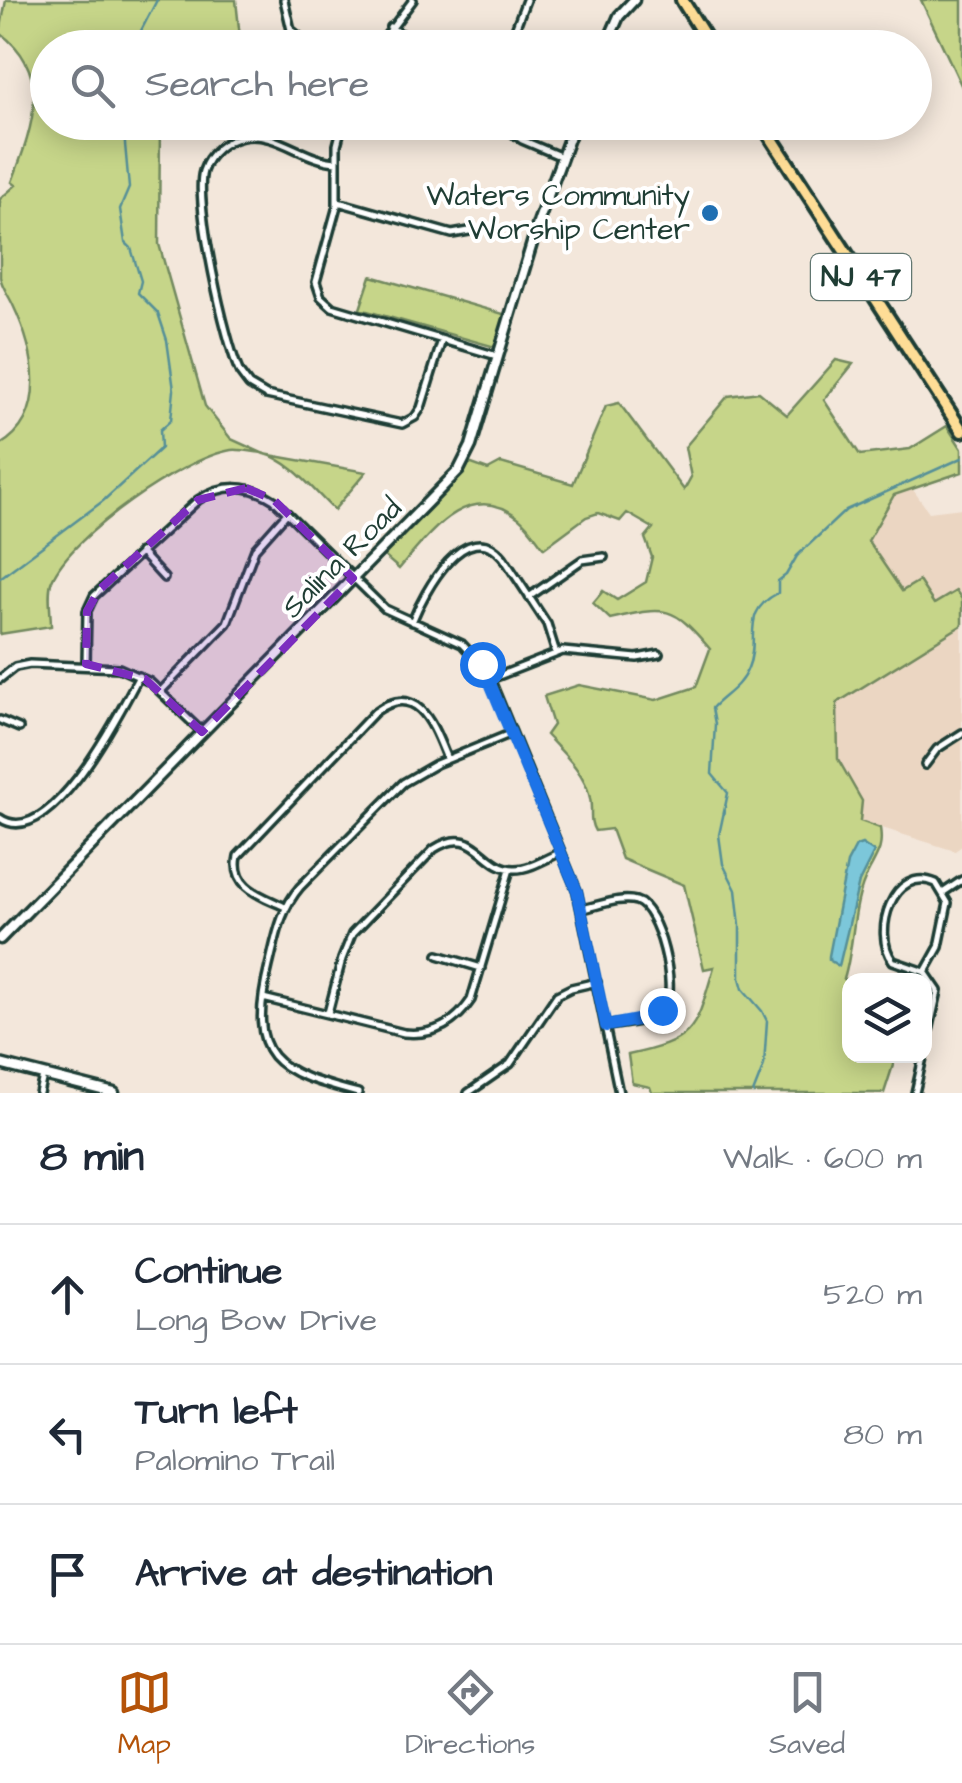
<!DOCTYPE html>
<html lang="en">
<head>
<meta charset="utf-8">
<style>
  body { margin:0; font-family:"Architects Daughter",sans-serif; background:#f6f6f7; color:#1f2937 }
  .controls { position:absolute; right:30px; bottom:30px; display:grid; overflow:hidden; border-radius:20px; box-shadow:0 5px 25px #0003 }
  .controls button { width:90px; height:90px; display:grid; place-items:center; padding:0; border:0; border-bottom:2px solid #e0e1e3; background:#fff; color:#1f2937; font:50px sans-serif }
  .stop { position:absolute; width:30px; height:30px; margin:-22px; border:8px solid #1a73e8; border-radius:50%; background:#fff }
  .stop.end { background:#1a73e8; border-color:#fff; box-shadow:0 2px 10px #0008 }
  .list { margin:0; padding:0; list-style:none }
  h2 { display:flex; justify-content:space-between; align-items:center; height:130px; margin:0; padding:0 40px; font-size:42px }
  h2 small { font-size:32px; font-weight:400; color:#747a83 }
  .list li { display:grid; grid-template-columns:65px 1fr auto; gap:30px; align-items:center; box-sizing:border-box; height:140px; padding:0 40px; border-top:2px solid #e0e1e3 }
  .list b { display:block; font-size:38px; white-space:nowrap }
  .list p { margin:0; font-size:32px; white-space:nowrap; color:#747a83 }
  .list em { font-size:32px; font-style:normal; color:#747a83 }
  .icon { flex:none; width:55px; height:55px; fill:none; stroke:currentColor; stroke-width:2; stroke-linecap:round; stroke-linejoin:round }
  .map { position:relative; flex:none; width:962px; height:1093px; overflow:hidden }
  .search { position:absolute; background:#fff; box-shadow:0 5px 25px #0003; left:30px; right:30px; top:30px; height:110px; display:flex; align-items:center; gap:25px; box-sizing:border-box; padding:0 35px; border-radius:55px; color:#747a83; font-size:38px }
  .sheet { height:550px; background:#fff }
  nav { display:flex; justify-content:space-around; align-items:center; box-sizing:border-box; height:140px; border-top:2px solid #e0e1e3; background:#fff; font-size:28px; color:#747a83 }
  nav a { display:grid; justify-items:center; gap:5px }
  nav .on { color:#b45309 }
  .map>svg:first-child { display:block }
</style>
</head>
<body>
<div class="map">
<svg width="962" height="1093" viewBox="0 0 962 1093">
  <rect width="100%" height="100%" fill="#f3e7db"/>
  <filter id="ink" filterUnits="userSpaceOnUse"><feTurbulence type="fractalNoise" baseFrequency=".01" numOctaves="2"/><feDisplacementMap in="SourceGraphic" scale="20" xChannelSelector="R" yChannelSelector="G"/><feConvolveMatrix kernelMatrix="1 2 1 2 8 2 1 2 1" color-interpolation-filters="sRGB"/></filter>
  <g filter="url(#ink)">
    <path fill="#ebd6c2" d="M911 487 929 512 962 508V599L956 591 934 604 903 592 868 541 893 495Z
      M962 625V846L955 851 860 821 862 801 838 759 837 703Z"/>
    <path fill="#c6d589" stroke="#72895e" stroke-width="2.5" d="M6 0H236L241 47 48 48V122L160 123 159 244 205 406 231 439 264 454 366 472 334 510C314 491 291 460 262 453 254 452 239 449 231 450 183 458 71 535 52 580 47 591 51 613 51 626L0 634V445C50 416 34 349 13 305 9 296 2 287 0 277 0 253 0 224 0 199L16 185 12 182C32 128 54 73 0 33Z
      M921 0H962V87Z
      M371 276 507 315 495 347 360 309Z
      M836 360 853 364 824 400 860 455 910 449 947 426 962 449V472L894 495 868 541 902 591 919 581 934 604 956 591 962 599V625L837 703 838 759 862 801 860 821 880 828C883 848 878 854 869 871 851 904 855 944 844 979L849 981 850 1056H896L884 1093H652L650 1087 632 1083 628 1055C696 1040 695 1031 714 967L704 969 684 885 622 859 611 829 595 831C588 819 593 811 590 798 585 772 563 753 546 735L553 725 544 696 579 685 656 700 696 687 710 649C672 604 666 606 610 619L593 603 603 591 617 600 646 582 652 557 645 538 653 528 627 513 620 521 598 513 586 517 544 548C536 538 529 526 519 518 469 478 429 534 399 569L384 556 458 479 469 463 488 470 501 463 573 484 606 406 619 403 684 490 691 477 685 447 728 396 759 392 787 415Z"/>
    <path fill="#7bc7da" stroke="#569098" stroke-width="2.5" d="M862 844 874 852 859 882 839 966 829 960V956L847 863 856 846Z"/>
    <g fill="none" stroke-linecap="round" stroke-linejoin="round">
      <path stroke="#569098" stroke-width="2.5" d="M132 48 157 0
        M0 578 103 501 161 448 160 430 171 420 174 390 167 340 158 313 138 293 141 281 131 248 125 242 120 209 129 188 123 122
        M753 1093 764 1065 767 1021 762 1011 743 989 740 978V926L736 890 723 864 719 835 728 793 712 774 715 724 712 708C725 694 740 688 748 668 761 637 739 613 778 593V581L786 575 797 556 846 510 962 458"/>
      <defs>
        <path id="minor" d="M284 0 291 30 313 48
          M390 27 423 48
          M377 48 413 0
          M508 48 526 0
          M343 122 337 145V206L316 282 321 297 332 307 497 356
          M497 122 522 140 562 157
          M337 162C304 161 276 130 242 137 224 141 209 153 203 171 194 201 225 343 240 373L249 385 266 395 402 424 415 417 421 408 442 340
          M338 202 452 234 469 231
          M140 552 164 578
          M529 597 582 560 604 557
          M412 622C424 592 466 513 503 557L547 624 556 653
          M86 664 87 611 94 596 198 500C223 483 249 484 274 500L385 609 462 644 487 671 577 891 619 1093
          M0 679 15 667 30 664 119 668 150 682 202 732
          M491 679 563 651 637 658 659 654
          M161 691 227 623 255 549 287 513
          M0 720 19 728
          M925 765 937 749 962 733
          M0 818C50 853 121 710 139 676
          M944 892 962 880
          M285 907C262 896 231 888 238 856L375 712C419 680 434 728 447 759
          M582 909C598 906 621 896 636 901 659 907 678 989 665 1007 654 1023 624 1023 606 1026
          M438 955 481 968
          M263 998 404 1033C433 1036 455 1024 471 1000L510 869
          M328 1013 342 959 352 934 434 849C476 822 482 869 515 869 530 869 547 858 561 852
          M39 1093 43 1076
          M358 1093C275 1071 246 1059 269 966 276 938 280 910 300 887L403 783 436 764 512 733
          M468 1093 510 1064 557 995 571 988 597 982
          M915 1093 938 991 925 972 893 961C871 933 893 864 936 883L948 903 939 947 925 972"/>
        <path id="tertiary" d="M605 48 619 16 634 0
          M0 939 459 470 471 446 539 220 575 122"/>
        <path id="secondary" d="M0 1064 114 1093"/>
        <path id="primary" d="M682 0 712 48
          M761 122 962 431"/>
      </defs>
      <use href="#minor" stroke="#1f3d34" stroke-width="12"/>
      <use href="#tertiary" stroke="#1f3d34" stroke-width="15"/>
      <use href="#secondary" stroke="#1f3d34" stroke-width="15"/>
      <use href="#primary" stroke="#1f3d34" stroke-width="18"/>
      <use href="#minor" stroke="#fff" stroke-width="5"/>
      <use href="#tertiary" stroke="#fff" stroke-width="8"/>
      <use href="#secondary" stroke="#fff" stroke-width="8"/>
      <use href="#primary" stroke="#fedd96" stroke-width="10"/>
    </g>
  </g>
  <g fill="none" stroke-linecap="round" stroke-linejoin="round" filter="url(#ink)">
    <path stroke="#1a73e8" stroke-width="12" d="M482 664 577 891 606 1026 653 1017 662 1010"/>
  </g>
  <path fill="#7b2cbf" fill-opacity="0.2" stroke="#7b2cbf" stroke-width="8" stroke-dasharray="20 12" stroke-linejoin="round" d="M246 488 274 500 353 578 202 732 145 679 86 664 87 611 99 590 198 500Z"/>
  <circle fill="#1f6fb2" stroke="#fff" stroke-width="4" cx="710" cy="213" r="10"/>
  <g text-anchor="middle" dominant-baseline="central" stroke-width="8" stroke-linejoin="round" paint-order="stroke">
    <rect fill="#fff" stroke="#627771" stroke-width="2.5" x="811" y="254" width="100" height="46" rx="8"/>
    <g font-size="28" font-weight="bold" fill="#1f3d34">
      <text x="861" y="277">NJ 47</text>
    </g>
    <g font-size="30" fill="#1f3d34" stroke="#fff" text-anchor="end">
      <text x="690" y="196">Waters Community<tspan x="690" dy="34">Worship Center</tspan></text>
    </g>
    <g font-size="30" fill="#1f3d34" stroke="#fff">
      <text transform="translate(342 558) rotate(-45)">Salina Road</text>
    </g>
  </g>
</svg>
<div class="controls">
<button><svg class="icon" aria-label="layers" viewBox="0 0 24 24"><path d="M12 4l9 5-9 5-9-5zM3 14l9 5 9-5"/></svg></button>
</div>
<div class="stop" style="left:482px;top:664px"></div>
<div class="stop end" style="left:662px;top:1010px"></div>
<div class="search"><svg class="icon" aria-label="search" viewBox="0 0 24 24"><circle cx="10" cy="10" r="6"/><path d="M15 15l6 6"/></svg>Search here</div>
</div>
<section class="sheet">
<h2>8 min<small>Walk · 600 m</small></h2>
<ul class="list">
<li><svg class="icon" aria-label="ahead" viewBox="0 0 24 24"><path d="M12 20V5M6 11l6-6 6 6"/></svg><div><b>Continue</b><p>Long Bow Drive</p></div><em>520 m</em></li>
<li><svg class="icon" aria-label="left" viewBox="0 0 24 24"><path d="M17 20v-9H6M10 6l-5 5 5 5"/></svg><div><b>Turn left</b><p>Palomino Trail</p></div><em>80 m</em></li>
<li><svg class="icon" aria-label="arrive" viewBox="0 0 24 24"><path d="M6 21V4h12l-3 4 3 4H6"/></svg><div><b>Arrive at destination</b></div></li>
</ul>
</section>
<nav>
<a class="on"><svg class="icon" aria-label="map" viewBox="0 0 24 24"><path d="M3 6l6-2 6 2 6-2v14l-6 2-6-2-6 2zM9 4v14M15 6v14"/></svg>Map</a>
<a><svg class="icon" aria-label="directions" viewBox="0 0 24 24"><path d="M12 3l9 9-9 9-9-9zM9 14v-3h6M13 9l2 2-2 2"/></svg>Directions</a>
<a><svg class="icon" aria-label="saved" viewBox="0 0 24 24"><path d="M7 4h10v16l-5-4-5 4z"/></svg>Saved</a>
</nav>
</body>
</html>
